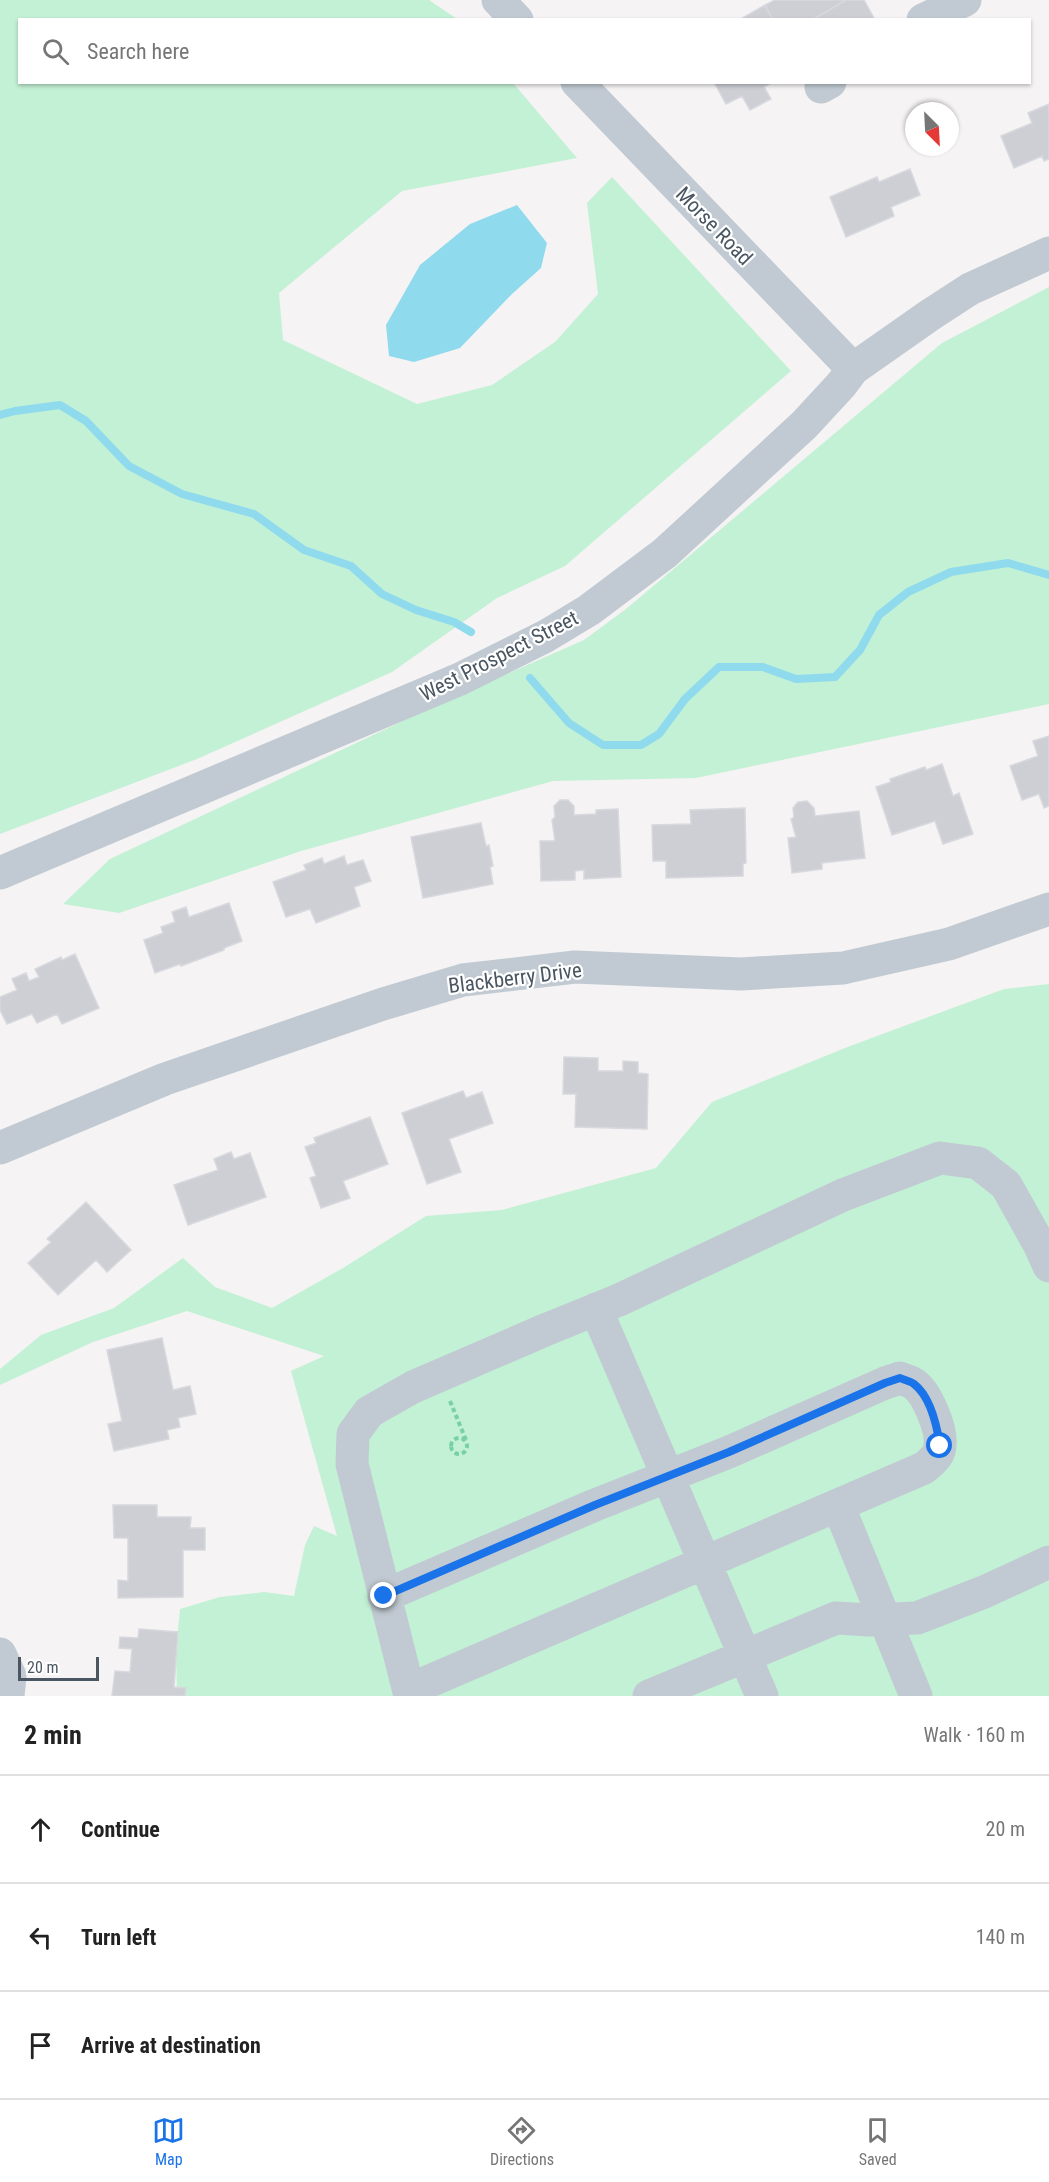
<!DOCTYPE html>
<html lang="en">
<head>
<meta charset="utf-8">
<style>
  body { margin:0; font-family:"Roboto Condensed",sans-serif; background:#f2f2f2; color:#222 }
  .compass { position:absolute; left:905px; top:102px; width:54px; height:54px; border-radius:50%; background:#fff; box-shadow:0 2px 4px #0004; rotate:156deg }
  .scale { position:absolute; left:18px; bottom:15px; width:81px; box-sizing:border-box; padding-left:6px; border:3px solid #4a5661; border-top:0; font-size:16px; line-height:21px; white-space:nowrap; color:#4a5661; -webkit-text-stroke:4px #fff; paint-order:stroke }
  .stop { position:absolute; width:18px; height:18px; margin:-14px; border:4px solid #1a73e8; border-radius:50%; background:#fff }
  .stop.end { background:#1a73e8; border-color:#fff; box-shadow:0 2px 6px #0008 }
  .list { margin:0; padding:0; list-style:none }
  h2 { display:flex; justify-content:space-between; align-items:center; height:78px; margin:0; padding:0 24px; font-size:26px }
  h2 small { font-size:20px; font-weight:400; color:#767676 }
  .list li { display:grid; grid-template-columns:39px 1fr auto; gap:18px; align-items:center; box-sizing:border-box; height:108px; padding:0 24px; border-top:2px solid #e0e0e0 }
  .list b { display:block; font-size:22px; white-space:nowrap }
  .list em { font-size:20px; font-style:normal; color:#767676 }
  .icon { flex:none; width:33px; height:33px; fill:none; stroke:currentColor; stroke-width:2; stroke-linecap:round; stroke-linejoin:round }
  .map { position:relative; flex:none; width:1049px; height:1696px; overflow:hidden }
  .search { position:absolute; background:#fff; box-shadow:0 2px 4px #0004; left:18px; right:18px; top:18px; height:66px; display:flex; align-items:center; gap:15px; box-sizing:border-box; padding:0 21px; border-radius:0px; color:#767676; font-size:22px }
  .sheet { height:402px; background:#fff }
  nav { display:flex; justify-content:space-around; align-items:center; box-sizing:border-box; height:84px; border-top:2px solid #e0e0e0; background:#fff; font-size:16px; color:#767676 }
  nav a { display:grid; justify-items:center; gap:3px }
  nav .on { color:#1a73e8 }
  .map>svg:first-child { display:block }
</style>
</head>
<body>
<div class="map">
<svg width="1049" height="1696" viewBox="0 0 1049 1696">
  <rect width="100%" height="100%" fill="#f5f3f3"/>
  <path fill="#c3f1d5" d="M0 0H429L457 19 20 20V82L513 83 577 158 402 191 279 293 283 340 417 404 492 385 555 342 598 294 587 203 612 177 791 371 565 566 497 598 392 672 197 759 0 834Z
    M1049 287V704L696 778 553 781 301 851 119 913 63 904 110 859 441 703 584 640 626 609 942 343Z
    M1049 984V1696H177L176 1651 180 1609 220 1597 264 1592 294 1596 305 1545 314 1526 337 1536 291 1371 324 1356 187 1311 93 1342 0 1385V1369L41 1335 114 1308 183 1258 215 1287 272 1308 343 1268 426 1216 502 1210 656 1168 712 1102 850 1046 1004 989Z"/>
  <path fill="#90daee" d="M517 205 547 243 541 268 512 294 460 348 414 362 389 356 386 325 420 265 470 224Z"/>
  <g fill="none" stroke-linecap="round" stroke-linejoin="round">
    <path stroke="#90daee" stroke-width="8" d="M0 415 15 411 60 405 86 421 129 466 182 494 254 514 304 550 351 566 382 594 416 610 454 622 471 632
      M530 678 569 723 603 745H641L659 734 685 699 719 667H763L796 679 835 677 860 650 879 615 908 592 951 572 1008 563 1049 575"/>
  </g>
  <path fill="#cdcfd5" stroke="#d7d9de" stroke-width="1.5" d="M775 0H846L812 20H773L765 5Z
    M846 0H864L875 20H812Z
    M765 5 773 20H739Z
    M714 82H773L764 87 771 99 750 110 742 96 726 104Z
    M1049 104V159L1044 161 1042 156 1014 168 1001 136 1032 123 1028 113Z
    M910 169 920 195 891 207 894 216 846 237 830 197 877 177 879 182Z
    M1049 736V806L1044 808 1039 794 1022 800 1010 766 1038 756 1033 741Z
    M942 764 953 796 959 793 973 834 943 844 935 821 892 835 876 787 891 782 890 779 925 767 926 770Z
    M560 800H568L574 806V815L596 814V810L618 809 621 877 584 879V870L575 871V880L541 881 540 841H555L552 820 555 817 554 806Z
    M807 801 814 808 815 816 859 811 865 858 822 863V869L792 873 788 838 796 837 791 819 794 817 793 808 798 802Z
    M745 808 746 863 743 864V876L666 878V861H653L652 825 691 824 690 810Z
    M481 823 486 846 489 845 493 866 490 867 493 884 423 898 411 837Z
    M344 856 347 865 363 860 371 881 354 887 360 906 316 923 310 909 286 917 273 882 306 870 304 865 322 858 324 864Z
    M229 903 242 941 224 948V950L181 966 180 964 155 973 144 940 163 933 161 927 175 922 172 912 186 907 189 917Z
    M75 954 99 1008 62 1024 57 1014 37 1023 32 1014 7 1024 0 1010V997L17 990 12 979 26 973 29 981 39 977 35 969 61 957 62 960Z
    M564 1057 598 1058V1071H623V1061L638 1062V1073L648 1074 647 1129 575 1127 576 1094H563Z
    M463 1091 466 1098 482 1092 493 1123 449 1139 461 1172 427 1184 402 1113Z
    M370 1117 388 1164 343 1181 350 1198 321 1208 310 1178 316 1176 305 1147 316 1143 314 1138Z
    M231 1152 234 1159 250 1153 266 1197 188 1225 174 1185 218 1170 214 1159Z
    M86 1202 131 1250 107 1272 96 1260 58 1295 28 1263 51 1242 47 1239Z
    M162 1338 173 1390 190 1386 196 1414 178 1418 180 1427 167 1430 169 1439 114 1451 108 1424 122 1421 107 1350Z
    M113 1505H157V1517H191L190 1528H205V1550H183V1597L118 1598V1580L128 1581V1538H114Z
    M139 1629 178 1632 174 1687 186 1688 185 1696H112L115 1671 130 1672 132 1649 119 1648 120 1637 138 1638Z"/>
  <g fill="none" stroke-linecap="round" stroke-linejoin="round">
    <path stroke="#7ad0a6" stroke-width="4" stroke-dasharray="4.5 3" stroke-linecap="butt" d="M450 1401 466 1440
      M451 1446a8 8 0 1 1 16 0a8 8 0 1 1-16 0Z"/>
    <path stroke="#c1cad2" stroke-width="33" d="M498 0 517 20
      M923 20 965 0
      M577 82 853 369
      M821 87 830 82
      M0 873 460 679 546 636 589 610 665 553 804 425 841 385 853 369 930 315 970 289 1049 253
      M0 1148 165 1079 383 1004 463 980 575 967 741 974 843 968 949 944 1049 909
      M596 1309 762 1696
      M838 1505 916 1696
      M384 1596 595 1505 729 1452 885 1383 900 1378C904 1380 910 1381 914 1384 927 1393 942 1429 940 1445 940 1456 931 1462 924 1468L409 1690
      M0 1654 10 1676 8 1696
      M410 1696 352 1464 353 1434 369 1412 413 1387 545 1330 619 1300 843 1195 940 1158 978 1163 1006 1185 1039 1244 1049 1266
      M649 1696 836 1618 869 1620 917 1618 984 1592 1049 1562"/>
  </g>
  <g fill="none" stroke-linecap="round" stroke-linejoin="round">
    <path stroke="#1a73e8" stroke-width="8" d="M384 1596 595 1505 729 1452 885 1383 900 1378C904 1380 910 1381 914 1384 931 1397 937 1426 940 1446"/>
  </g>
  <g text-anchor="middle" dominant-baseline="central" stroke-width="4.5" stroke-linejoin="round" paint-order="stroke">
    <g font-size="21" fill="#4a5661" stroke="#fff">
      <text transform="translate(714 226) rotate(46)">Morse Road</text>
      <text transform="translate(499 656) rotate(-27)">West Prospect Street</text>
      <text transform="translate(515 978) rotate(-7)">Blackberry Drive</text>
    </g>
  </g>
</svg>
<svg class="compass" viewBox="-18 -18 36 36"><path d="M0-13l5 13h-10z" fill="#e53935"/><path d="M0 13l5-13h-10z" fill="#767676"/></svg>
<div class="scale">20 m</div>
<div class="stop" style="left:940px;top:1446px"></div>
<div class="stop end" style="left:384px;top:1596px"></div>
<div class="search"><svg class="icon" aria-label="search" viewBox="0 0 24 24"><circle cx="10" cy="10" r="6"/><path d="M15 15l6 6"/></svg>Search here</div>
</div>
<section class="sheet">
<h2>2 min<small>Walk · 160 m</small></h2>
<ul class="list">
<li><svg class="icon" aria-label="ahead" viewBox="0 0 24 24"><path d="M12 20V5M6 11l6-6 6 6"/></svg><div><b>Continue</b></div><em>20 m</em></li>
<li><svg class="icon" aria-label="left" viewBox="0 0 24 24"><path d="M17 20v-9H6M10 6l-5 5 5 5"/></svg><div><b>Turn left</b></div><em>140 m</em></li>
<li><svg class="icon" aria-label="arrive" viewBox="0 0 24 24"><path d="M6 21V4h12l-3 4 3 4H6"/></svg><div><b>Arrive at destination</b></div></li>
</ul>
</section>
<nav>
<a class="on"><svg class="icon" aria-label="map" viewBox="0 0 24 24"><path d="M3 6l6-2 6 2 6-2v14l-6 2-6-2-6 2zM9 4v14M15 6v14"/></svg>Map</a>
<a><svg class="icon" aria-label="directions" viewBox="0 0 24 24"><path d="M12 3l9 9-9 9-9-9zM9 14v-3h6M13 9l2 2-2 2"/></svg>Directions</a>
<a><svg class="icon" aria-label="saved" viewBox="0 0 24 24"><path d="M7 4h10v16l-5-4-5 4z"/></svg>Saved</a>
</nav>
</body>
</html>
